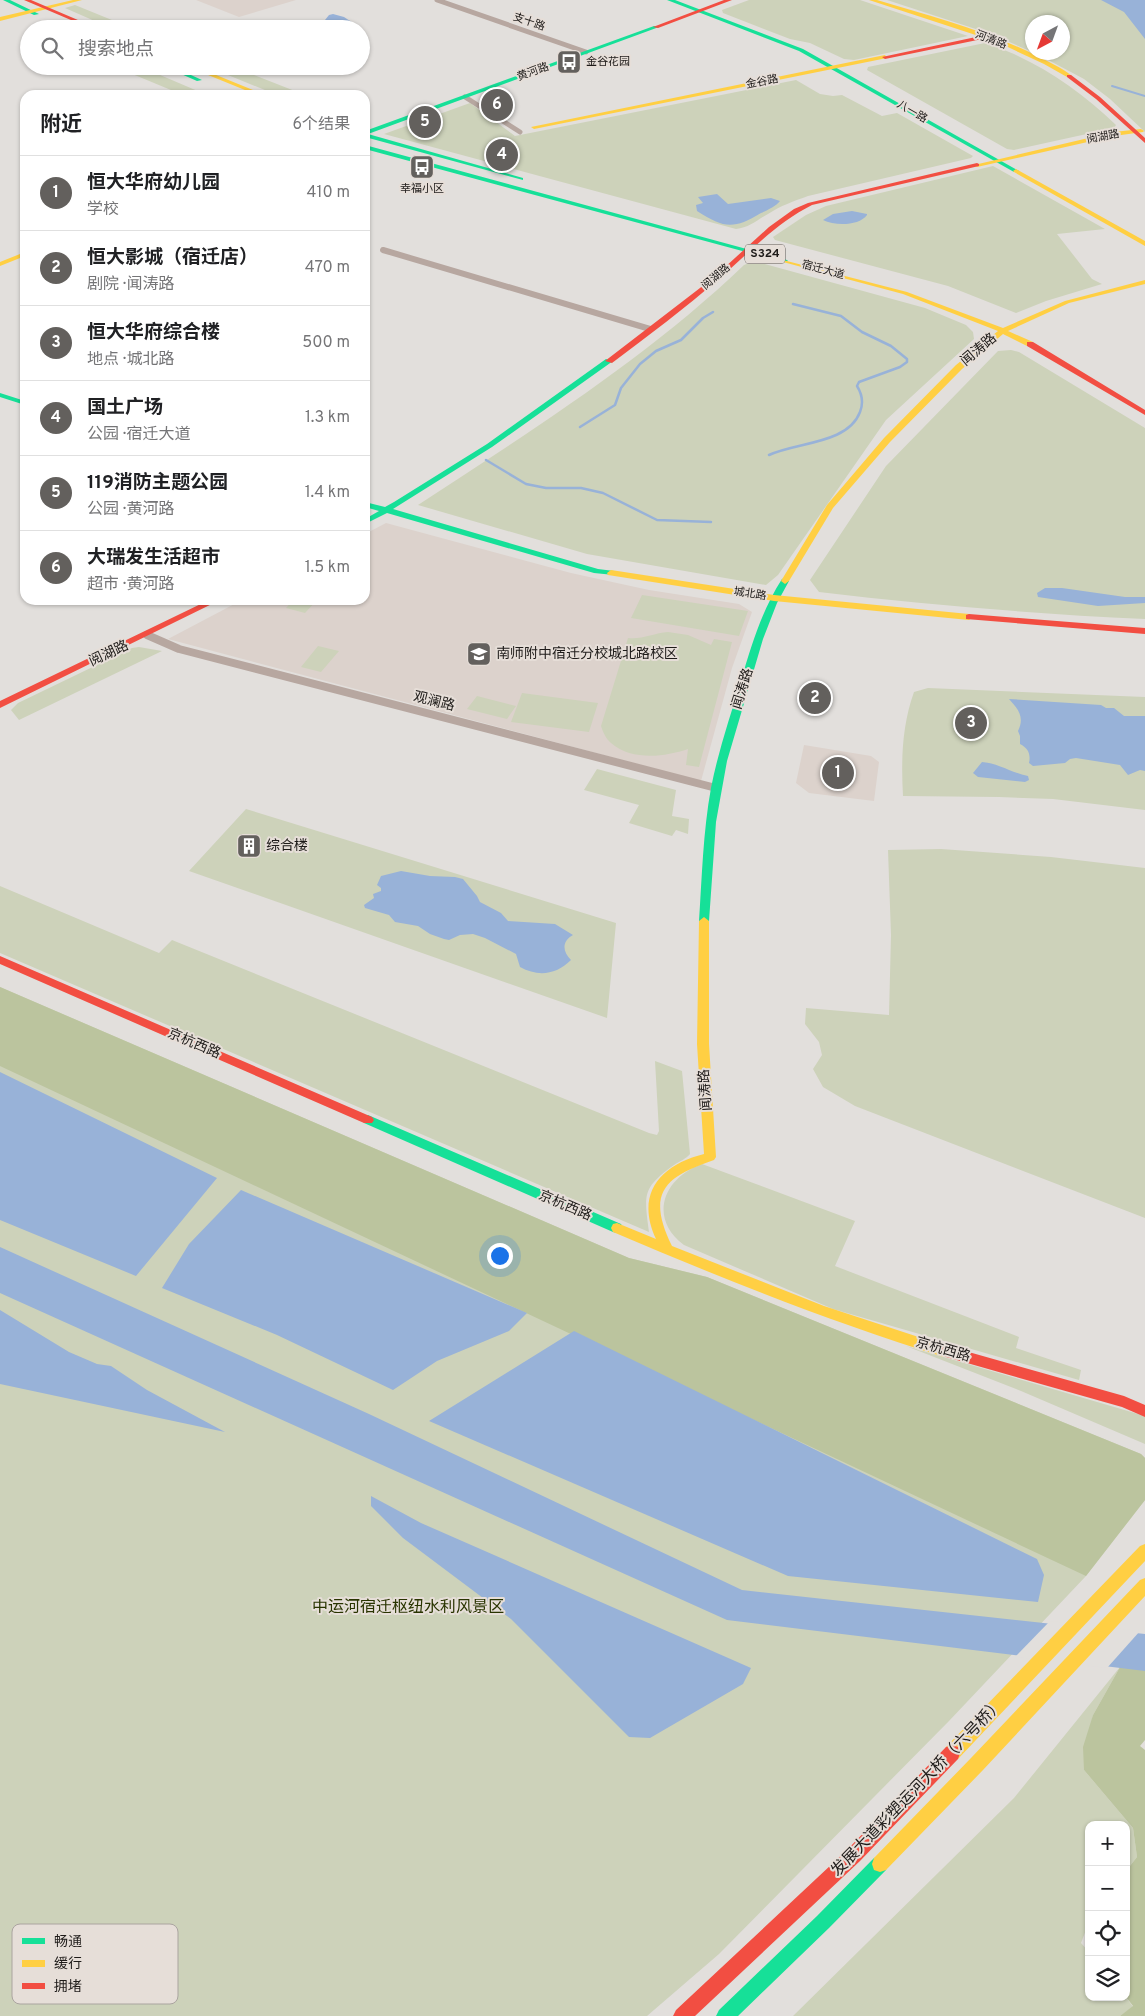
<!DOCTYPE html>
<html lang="zh">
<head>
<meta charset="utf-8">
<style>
  body { margin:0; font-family:Overpass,"Noto Sans SC",sans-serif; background:#f6f6f6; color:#202124 }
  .controls { position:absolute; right:15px; bottom:15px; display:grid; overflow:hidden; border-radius:10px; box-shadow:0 1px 4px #0004 }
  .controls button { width:45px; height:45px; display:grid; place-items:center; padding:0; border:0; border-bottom:1px solid #e0e0e0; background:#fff; color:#202124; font:25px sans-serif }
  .compass { position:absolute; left:1025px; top:15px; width:45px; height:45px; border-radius:50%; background:#fff; box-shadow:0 1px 4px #0004; rotate:221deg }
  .you { position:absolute; left:499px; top:1255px; width:18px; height:18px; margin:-12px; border:4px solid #fff; border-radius:50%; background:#1a73e8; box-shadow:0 0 0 8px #1a73e833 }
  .badge { display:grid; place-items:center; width:32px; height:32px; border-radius:50%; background:#63605d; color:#fff; font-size:16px; font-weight:700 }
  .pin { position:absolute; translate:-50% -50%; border:2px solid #fff; box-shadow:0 1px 5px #0006 }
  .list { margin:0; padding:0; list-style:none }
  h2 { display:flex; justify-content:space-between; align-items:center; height:65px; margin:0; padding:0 20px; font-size:21px }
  h2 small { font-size:16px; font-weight:400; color:#757577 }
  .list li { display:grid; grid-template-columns:32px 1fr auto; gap:15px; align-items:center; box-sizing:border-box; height:75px; padding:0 20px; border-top:1px solid #e0e0e0 }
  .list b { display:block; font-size:19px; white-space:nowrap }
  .list p { margin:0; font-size:16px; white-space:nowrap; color:#757577 }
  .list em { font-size:16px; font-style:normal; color:#757577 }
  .icon { flex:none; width:28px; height:28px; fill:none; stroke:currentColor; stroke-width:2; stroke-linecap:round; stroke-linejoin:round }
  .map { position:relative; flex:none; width:1145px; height:2016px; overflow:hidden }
  .search { position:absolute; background:#fff; box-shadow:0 1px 4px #0004; left:20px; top:20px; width:350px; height:55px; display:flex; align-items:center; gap:12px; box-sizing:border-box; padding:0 18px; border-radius:28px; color:#757577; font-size:19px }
  .panel { position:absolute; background:#fff; box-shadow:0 1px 4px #0004; left:20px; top:90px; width:350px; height:515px; border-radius:15px }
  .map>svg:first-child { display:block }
</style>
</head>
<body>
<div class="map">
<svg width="1145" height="2016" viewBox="0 0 1145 2016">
  <rect width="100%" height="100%" fill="#e2dfdc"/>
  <path fill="#dcd2cc" d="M196 0H296L239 17Z
    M386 523 571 573 649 590 739 604 752 612 732 668 701 781 168 639 242 600H365V534Z
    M804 745 871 756 879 762 874 801 809 793 796 783Z"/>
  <path fill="#cdd2ba" d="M749 0H860L968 36 854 60 844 59 810 43 790 39 723 13 722 10Z
    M887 0H1145V132L1110 99 1084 79 1035 53 1062 52V22H1032V52L991 34Z
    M75 5 134 29H113L65 8Z
    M985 43C995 45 1004 50 1014 54 1053 72 1085 95 1116 125L1114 128 1014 150 1007 149 867 70 868 67Z
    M113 66H139L207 95H183Z
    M206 66H231L305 95H277Z
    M796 80 820 94 833 96 842 95 882 116 897 113 973 156 971 158 808 196C794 201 780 206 768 214 757 220 749 228 736 229L384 134 470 103 515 136Z
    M993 166 1105 229 1057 234 1092 279 1102 284 1046 301 1016 313 948 286 775 240 773 237 806 215 826 206Z
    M754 261 925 308 966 325 973 332 974 339 886 420 778 575 766 585 587 554 418 505C531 431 647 358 744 265Z
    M1011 350 1019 352 1145 428V619C1036 614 928 605 819 592L810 580 886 466 998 351Z
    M642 595 748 611 739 636 631 618Z
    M293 600H317L305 613 286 608Z
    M668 632 688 635 711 645 714 639 732 642 699 767 686 765 688 749C664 757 632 761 611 743 606 739 603 732 601 726L628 638C641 640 654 633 668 632Z
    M318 646 339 651 321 672 301 667Z
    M139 647 162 651 19 720 11 710 18 703 132 648Z
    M928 688 1145 697V810L1053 799 999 797 903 796C901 761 902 725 914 692Z
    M522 693 598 703 589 732 511 722Z
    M477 696 516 706 507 719 467 709Z
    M597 769 676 790 672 816 689 819 688 834 676 830 672 836 629 823 639 805 584 790Z
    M246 809 616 923 607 1018 189 871Z
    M941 849 1051 857 1145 868V1218L855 1106 823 1087 813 1069 822 1055 819 1042 805 1024 806 1008 889 1015 891 935 888 850Z
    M0 886 159 953 172 940 649 1133 657 1135 659 1131 655 1061 682 1071 690 1154C686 1159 680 1161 674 1165 642 1188 644 1194 649 1232L0 953Z
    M0 987 629 1258 707 1277 1141 1454 1145 1458V1500L1086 1576 949 1721 719 1954 647 2016H0Z
    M702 1164 855 1221 835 1266 1019 1337 1016 1348 1081 1370 1079 1380 833 1309 684 1245C648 1218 663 1178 702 1164Z
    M906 1346 1145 1416V1444L1021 1391Z
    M1120 1667 1093 1715 1084 1770 1133 1828 1137 1857 1126 1871V1825H1089V1922L1081 1943 1089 1952V1997H1126L1133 2007 1120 2016H793L1014 1798Z"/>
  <path fill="#bbc49e" d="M0 987 629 1258 707 1277 1141 1454 1145 1458V1500L1086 1576 0 1066Z
    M1145 1638V1740L1140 1746 1145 1750V2016H1120L1133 2006 1126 1997V1871L1137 1857 1133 1828 1084 1770 1083 1747 1093 1715 1120 1667Z"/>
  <path fill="#98b2d8" d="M1101 0H1145V39L1124 12Z
    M333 14 344 17 356 25C340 32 324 22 307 25L308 29 297 28 299 22 325 20 329 15Z
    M717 194 728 204 771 198 780 201C776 206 768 210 761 213 733 230 724 228 697 211L696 205 703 203 698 197Z
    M852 211 867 214V215C859 226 835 226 823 220L833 214Z
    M1045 588H1062L1125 597H1145V603L1098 606 1038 597 1037 593Z
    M1009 699 1101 705 1106 708H1114L1124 716H1145V771L1140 770 1128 775 1120 765 1076 758 1070 759 1065 763 1033 766 1029 763C1031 754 1028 748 1020 744V736L1018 731C1025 717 1018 709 1009 699Z
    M982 762C998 763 1012 773 1028 776L1029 780 1025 782 978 777 973 773Z
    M401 871 430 876 455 877 463 879 477 896 480 902 501 913 508 921 555 924 573 935C562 941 562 951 571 960 556 975 538 977 520 967L516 954 485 938 473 934 460 935 449 940 444 939 430 934 418 926 395 922 389 915 365 908 364 905 374 898 373 894 381 891V888L377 885 381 876Z
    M0 1072 217 1178 136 1276 0 1220Z
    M241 1190 527 1313 509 1331 437 1361 393 1390 277 1335 162 1288 189 1244Z
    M0 1247 369 1414 742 1590 1145 1634V1671L727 1620 0 1293Z
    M0 1310 69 1352 97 1364 111 1366 147 1390 225 1432 0 1384Z
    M574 1331 1037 1559 1044 1575 1038 1602 788 1576 429 1421Z
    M371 1496 421 1523 751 1668 743 1684 650 1738 629 1737 511 1619 403 1538 371 1506Z"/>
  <path fill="#e2dfdc" d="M1050 1621 1140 1631 1107 1668 1015 1657Z"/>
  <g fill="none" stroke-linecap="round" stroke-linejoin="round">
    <path stroke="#98b2d8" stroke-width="2" d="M1112 86 1145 96"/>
    <path stroke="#98b2d8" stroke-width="2.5" d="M580 427 615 405 621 388 640 364 656 351 681 340 703 318 713 312
      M769 455C797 442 848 444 860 412 864 402 862 394 857 386L859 382 900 367 907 362V359L891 346 862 332 841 316 793 304
      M486 460 526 484 546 488H581L603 493 657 520 711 522"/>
    <path stroke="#b7a7a0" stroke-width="5" d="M437 0 586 52
      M465 97 520 132"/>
    <path stroke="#b7a7a0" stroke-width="6" d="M383 250 650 329"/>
    <path stroke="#b7a7a0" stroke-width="8" d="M147 635 179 649 716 788"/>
    <path fill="#16e098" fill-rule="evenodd" d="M3 0H10L39 14 34 15Z
      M667 0H675L803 49 1019 171 1014 172 799 51Z
      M654 26 659 27 368 134 523 178V180L365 137V131Z
      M163 66H171L202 80 197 81Z
      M365 145 787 260 788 261 783 262 365 149Z
      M606 359 613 361 492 447 393 509 598 569 614 571V575L594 573 387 513 365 524V519L379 511 365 507V502L385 507 394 502 487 444Z
      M0 393 25 401V405L0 397Z
      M785 578 789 581 777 603 763 639 727 761 716 822 709 921 704 925 699 921C702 877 703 832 711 788 718 752 730 717 741 681 751 646 762 610 782 579Z
      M368 1115 621 1224 623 1228 621 1232 617 1233 613 1232 364 1123 362 1120 364 1117Z
      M880 1856 886 1858 888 1864 886 1870 829 1928 738 2016H716L719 2010 817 1916 874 1858Z"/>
    <path fill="#ffcf43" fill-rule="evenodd" d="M73 0H82L0 21V17Z
      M869 0H877C930 16 985 30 1035 55 1047 61 1061 67 1072 76L1067 77 1044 64 997 42Z
      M885 55 887 58 534 129 531 127Z
      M186 66H194L265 95H257Z
      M1141 129 1144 131 1143 132 1114 136 977 167 974 165 1114 132Z
      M1016 169 1145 241V246L1014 172 1013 171Z
      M25 252V256L0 266V262Z
      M783 260 907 292 1003 328 1065 301 1145 280V284L1069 303 1008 331 1033 342V346H1027L1003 334 962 369 890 442 833 508 789 581 785 584 781 581 827 505 884 438 956 365 998 331 903 294 783 262Z
      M611 570 774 595 969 614 973 617 969 620 774 601 608 575 607 573Z
      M704 917 709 921V1044L716 1157 714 1160C664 1177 646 1193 672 1246L824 1306 949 1347 951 1351 949 1355 944 1357C831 1322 721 1278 613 1232L611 1228 613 1224 617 1223 656 1239C635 1194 660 1165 704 1154L697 1044 699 921Z
      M1145 1544V1561L958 1759 952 1761 946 1759 944 1753 946 1747 1140 1546Z
      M1145 1578V1596L983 1770 886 1870 880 1872 874 1870 872 1864 874 1858 971 1758 1140 1580Z"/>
    <path fill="#f24e42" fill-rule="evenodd" d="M24 0H31L99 29H92Z
      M724 0H732L658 28 653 27Z
      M990 34 992 37 885 59 882 57Z
      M1067 75H1071L1100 97 1145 138V143L1096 99 1067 77Z
      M977 163 979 164V166L812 205C776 223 750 252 720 278 685 308 648 336 612 363L605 361 713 278 769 227 794 209 808 203Z
      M1027 342H1033L1145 410V415L1027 346Z
      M209 600H220L0 708V701Z
      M969 614 1145 628V634L966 619V615Z
      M0 956 372 1117 374 1120 372 1123H364L0 964Z
      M944 1345 1124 1396 1145 1405V1417L1122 1407 939 1355 937 1351 939 1347Z
      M952 1745 958 1747 960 1753 958 1759 860 1861 695 2016H673L676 2010 848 1849 946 1747Z"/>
  </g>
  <defs>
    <symbol id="bus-square" viewBox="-11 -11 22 22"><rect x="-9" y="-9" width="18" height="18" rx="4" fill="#63605d" stroke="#e6ded8"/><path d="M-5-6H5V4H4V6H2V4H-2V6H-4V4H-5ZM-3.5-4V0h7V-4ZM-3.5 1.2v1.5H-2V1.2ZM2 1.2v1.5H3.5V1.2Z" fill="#fff"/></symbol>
    <symbol id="school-square" viewBox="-11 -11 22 22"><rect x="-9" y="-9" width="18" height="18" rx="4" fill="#63605d" stroke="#e6ded8"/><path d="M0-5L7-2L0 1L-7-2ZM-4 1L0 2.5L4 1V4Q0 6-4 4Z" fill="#fff"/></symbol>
    <symbol id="building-square" viewBox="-11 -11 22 22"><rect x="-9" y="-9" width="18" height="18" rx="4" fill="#63605d" stroke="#e6ded8"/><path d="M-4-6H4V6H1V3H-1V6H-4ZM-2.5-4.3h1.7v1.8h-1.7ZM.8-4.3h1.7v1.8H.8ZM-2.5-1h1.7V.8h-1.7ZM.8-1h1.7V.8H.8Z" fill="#fff"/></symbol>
  </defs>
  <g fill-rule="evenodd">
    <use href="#bus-square" x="555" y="48" width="28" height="28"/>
    <use href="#bus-square" x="408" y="153" width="28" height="28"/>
    <use href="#school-square" x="465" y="640" width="28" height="28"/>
    <use href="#building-square" x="235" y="832" width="28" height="28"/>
  </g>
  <g text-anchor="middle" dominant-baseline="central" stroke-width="4" stroke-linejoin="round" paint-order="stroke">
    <g font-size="11" fill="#1e1b19" stroke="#e6ded8">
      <text transform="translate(529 22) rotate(19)">支十路</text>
      <text transform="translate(991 40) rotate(21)">河清路</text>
      <text transform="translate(533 72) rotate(-20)">黄河路</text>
      <text transform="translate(762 82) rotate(-11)">金谷路</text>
      <text transform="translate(912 112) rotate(30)">八一路</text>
      <text transform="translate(1103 137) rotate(-11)">阅湖路</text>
      <text transform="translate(823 270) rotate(15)">宿迁大道</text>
      <text transform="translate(716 277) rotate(-40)">阅湖路</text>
      <text transform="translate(750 594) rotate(9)">城北路</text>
    </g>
    <g font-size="11" fill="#1e1b19" stroke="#e6ded8" text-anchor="start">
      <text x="586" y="62">金谷花园</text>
      <text x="422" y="189" text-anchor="middle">幸福小区</text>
    </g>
    <rect fill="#e6ded8" stroke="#5a5652" stroke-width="1" x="745" y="244.5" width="40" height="19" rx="4"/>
    <g font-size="12" font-weight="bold" fill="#1e1b19">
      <text x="765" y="254">S324</text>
    </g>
    <g font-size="14" fill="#1e1b19" stroke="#e6ded8">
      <text transform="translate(979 350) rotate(-40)">闻涛路</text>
      <text transform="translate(109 654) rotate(-25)">阅湖路</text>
      <text transform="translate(743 689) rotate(-73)">闻涛路</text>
      <text transform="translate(434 702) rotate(14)">观澜路</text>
      <text transform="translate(194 1044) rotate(23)">京杭西路</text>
      <text transform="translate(706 1090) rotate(-94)">闻涛路</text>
      <text transform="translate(565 1206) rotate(23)">京杭西路</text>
      <text transform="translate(943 1350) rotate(16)">京杭西路</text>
    </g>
    <g font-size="14" fill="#1e1b19" stroke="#e6ded8" text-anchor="start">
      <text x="496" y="654">南师附中宿迁分校城北路校区</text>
      <text x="266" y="846">综合楼</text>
    </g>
    <g font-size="16" fill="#293400" stroke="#e6ded8">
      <text x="408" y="1608">中运河宿迁枢纽水利风景区</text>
    </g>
    <g font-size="16" fill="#1e1b19" stroke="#e6ded8">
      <text transform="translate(918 1788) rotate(-46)">发展大道彩塑运河大桥（六号桥）</text>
    </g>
  </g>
  <rect x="12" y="1924" width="166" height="80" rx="8" fill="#e6ded8" stroke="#aaa49f" stroke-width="1"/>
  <rect x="22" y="1938" width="23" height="6" fill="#16e098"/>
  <rect x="22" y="1960" width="23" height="7" fill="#ffcf43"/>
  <rect x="22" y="1983" width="23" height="6" fill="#f24e42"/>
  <g font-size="14" fill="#1e1b19">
    <text x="54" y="1946">畅通</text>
    <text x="54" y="1968">缓行</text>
    <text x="54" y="1991">拥堵</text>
  </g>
</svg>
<div class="controls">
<button>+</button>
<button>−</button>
<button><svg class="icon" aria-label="locate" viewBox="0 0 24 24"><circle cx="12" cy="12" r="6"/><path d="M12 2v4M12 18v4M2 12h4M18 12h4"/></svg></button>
<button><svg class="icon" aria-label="layers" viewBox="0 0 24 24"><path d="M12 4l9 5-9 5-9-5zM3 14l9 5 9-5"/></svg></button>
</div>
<svg class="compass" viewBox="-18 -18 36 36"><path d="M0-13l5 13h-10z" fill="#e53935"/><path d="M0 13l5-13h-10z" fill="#757577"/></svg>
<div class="you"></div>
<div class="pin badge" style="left:838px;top:773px">1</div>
<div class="pin badge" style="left:815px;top:698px">2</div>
<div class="pin badge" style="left:971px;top:723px">3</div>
<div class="pin badge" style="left:502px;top:155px">4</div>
<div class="pin badge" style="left:425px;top:122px">5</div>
<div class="pin badge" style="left:497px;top:105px">6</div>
<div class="search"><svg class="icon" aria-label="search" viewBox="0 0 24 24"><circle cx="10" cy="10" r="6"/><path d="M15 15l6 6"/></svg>搜索地点</div>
<section class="panel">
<h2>附近<small>6个结果</small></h2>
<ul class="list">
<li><span class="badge">1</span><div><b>恒大华府幼儿园</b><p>学校</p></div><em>410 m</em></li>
<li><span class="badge">2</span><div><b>恒大影城（宿迁店）</b><p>剧院 · 闻涛路</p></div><em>470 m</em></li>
<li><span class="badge">3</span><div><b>恒大华府综合楼</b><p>地点 · 城北路</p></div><em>500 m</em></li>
<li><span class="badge">4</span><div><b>国土广场</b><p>公园 · 宿迁大道</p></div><em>1.3 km</em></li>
<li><span class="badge">5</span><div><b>119消防主题公园</b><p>公园 · 黄河路</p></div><em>1.4 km</em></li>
<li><span class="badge">6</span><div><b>大瑞发生活超市</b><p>超市 · 黄河路</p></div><em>1.5 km</em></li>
</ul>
</section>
</div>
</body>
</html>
